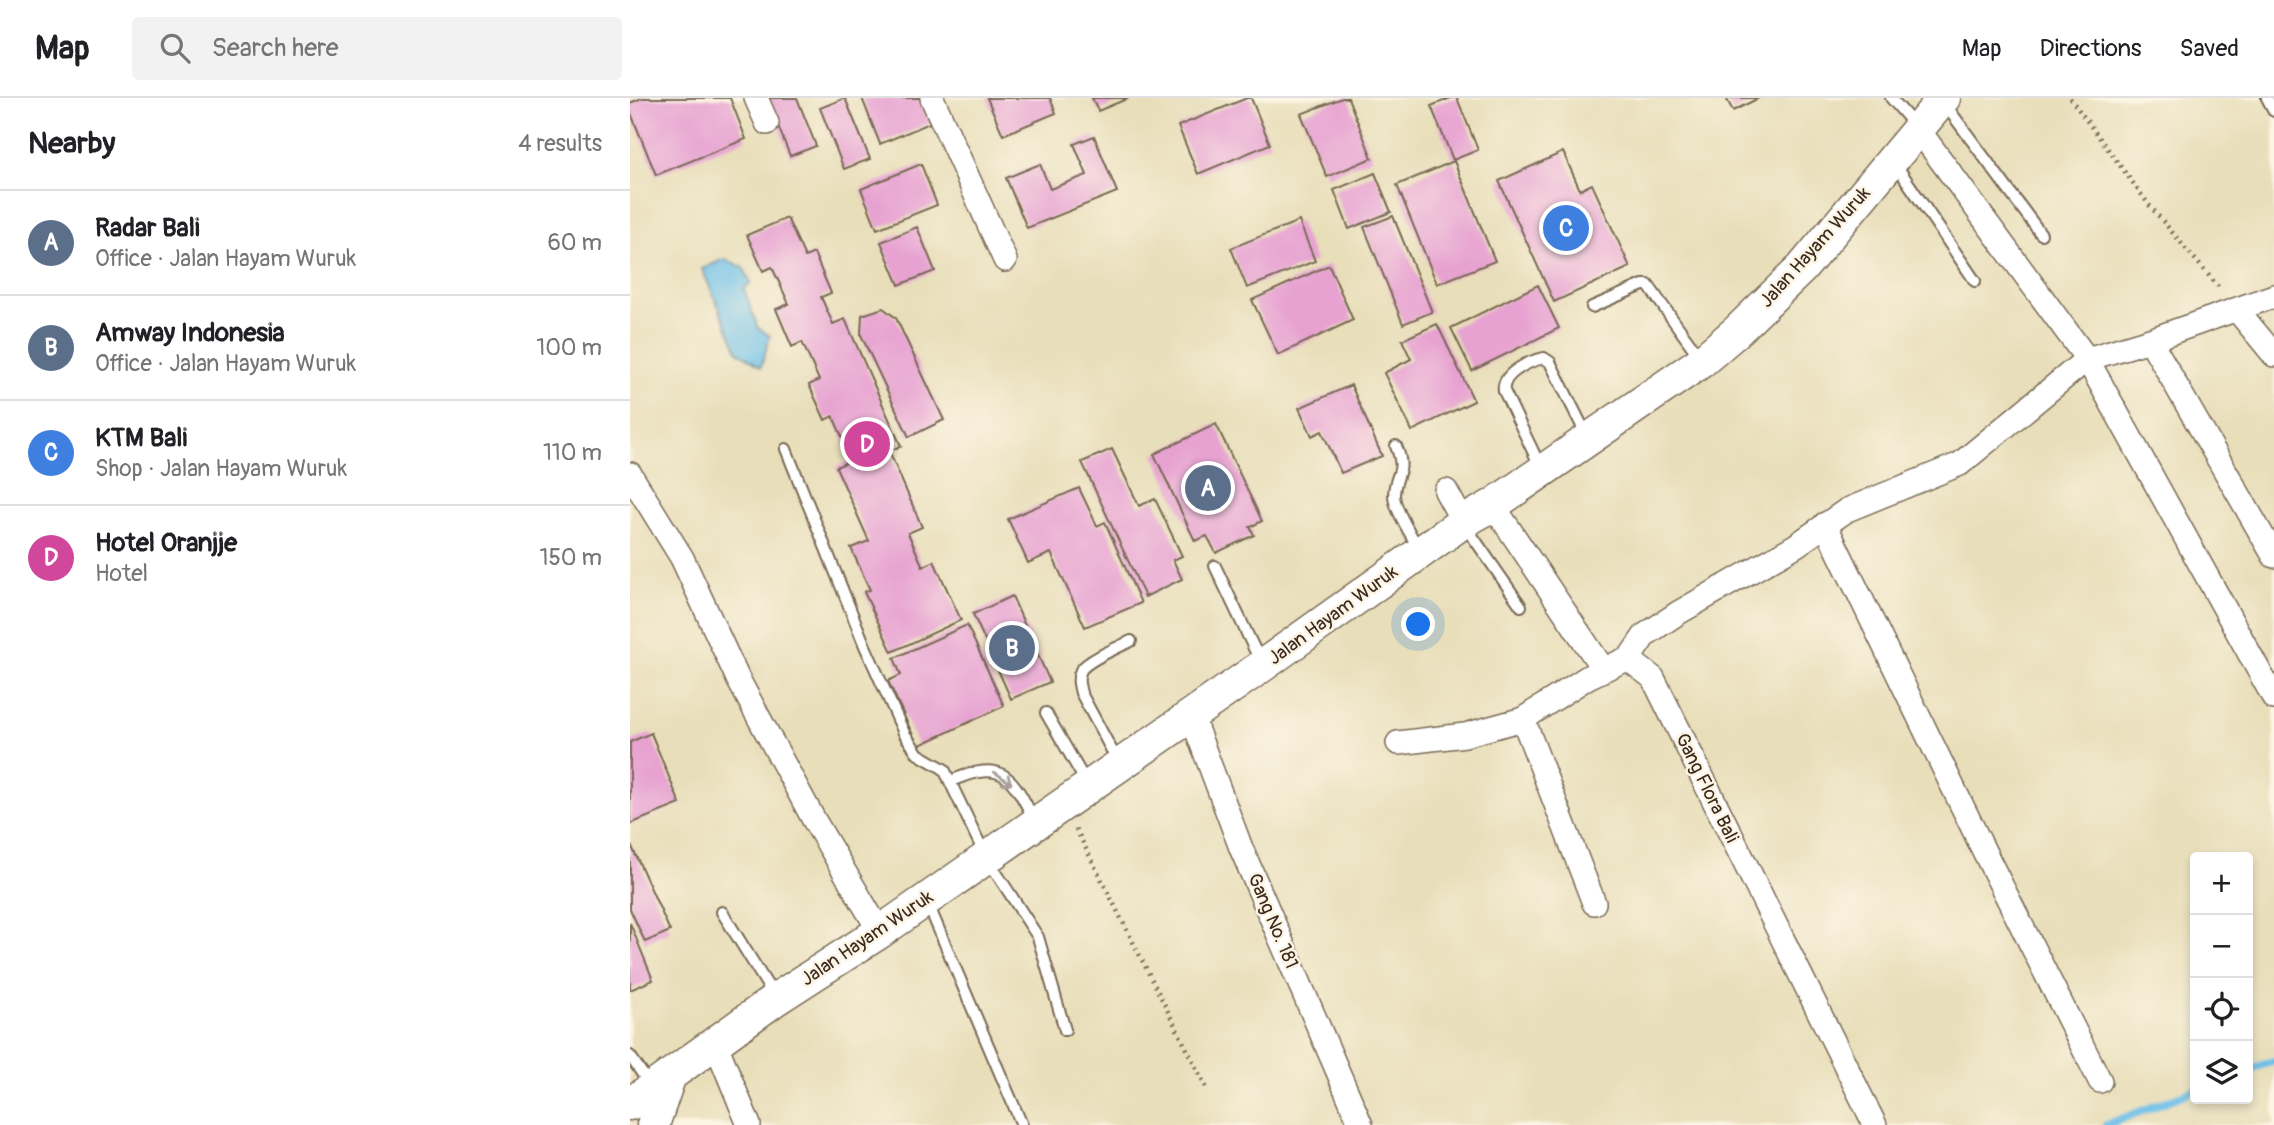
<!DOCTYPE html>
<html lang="en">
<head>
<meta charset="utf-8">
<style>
  body { margin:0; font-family:Pangolin,sans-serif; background:#f2f2f2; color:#202124 }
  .controls { position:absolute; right:21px; bottom:21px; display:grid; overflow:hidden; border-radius:7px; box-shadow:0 4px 10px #0003 }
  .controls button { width:63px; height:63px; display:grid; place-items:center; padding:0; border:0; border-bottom:2px solid #e0e0e0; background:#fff; color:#202124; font:35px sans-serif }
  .you { position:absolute; left:789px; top:527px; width:24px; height:24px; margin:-18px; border:5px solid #fff; border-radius:50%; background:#1a73e8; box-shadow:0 0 0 10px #1a73e833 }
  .badge { display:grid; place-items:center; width:46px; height:46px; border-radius:50%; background:#1f6fb2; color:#fff; font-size:23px; font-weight:700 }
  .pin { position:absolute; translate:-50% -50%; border:4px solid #fff; box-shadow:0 2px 7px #0006 }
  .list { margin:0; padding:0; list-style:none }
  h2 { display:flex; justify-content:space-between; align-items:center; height:91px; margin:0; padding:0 28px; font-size:30px }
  h2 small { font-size:23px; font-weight:400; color:#757577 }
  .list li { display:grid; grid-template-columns:46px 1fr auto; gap:21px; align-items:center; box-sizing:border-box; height:105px; padding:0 28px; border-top:2px solid #e0e0e0 }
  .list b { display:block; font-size:26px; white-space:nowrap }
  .list p { margin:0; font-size:23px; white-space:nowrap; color:#757577 }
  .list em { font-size:23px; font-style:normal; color:#757577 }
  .icon { flex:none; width:38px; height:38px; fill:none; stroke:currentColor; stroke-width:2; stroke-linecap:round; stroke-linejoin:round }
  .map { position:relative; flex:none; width:1644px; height:1027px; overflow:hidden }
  header { display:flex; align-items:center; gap:42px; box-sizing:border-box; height:98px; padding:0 35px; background:#fff; border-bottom:2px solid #e0e0e0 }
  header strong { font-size:33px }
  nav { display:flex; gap:38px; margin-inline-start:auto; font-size:24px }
  .search { width:490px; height:63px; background:#f2f2f2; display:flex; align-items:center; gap:18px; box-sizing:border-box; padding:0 24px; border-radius:7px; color:#757577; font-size:26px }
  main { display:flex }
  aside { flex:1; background:#fff }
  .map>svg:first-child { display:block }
</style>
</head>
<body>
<header>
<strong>Map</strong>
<div class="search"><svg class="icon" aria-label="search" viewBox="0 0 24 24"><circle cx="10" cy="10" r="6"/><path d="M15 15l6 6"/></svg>Search here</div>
<nav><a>Map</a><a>Directions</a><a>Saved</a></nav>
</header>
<main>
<aside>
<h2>Nearby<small>4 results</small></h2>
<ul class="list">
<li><span class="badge" style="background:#5c6f8a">A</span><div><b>Radar Bali</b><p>Office · Jalan Hayam Wuruk</p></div><em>60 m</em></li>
<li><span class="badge" style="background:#5c6f8a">B</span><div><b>Amway Indonesia</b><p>Office · Jalan Hayam Wuruk</p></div><em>100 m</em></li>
<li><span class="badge" style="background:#3f7fe0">C</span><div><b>KTM Bali</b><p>Shop · Jalan Hayam Wuruk</p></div><em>110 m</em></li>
<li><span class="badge" style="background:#d1479c">D</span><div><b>Hotel Oranjje</b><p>Hotel</p></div><em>150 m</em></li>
</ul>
</aside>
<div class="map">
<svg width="1644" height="1027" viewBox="0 0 1644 1027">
  <rect width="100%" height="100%" fill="#fcf5e5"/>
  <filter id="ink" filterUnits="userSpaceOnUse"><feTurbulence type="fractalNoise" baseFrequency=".0143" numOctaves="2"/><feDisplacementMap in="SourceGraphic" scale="14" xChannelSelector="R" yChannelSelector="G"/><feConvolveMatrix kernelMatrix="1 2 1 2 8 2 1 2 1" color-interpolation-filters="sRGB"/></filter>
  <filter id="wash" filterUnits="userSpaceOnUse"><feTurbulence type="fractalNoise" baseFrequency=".00686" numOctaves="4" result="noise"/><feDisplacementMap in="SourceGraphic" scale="28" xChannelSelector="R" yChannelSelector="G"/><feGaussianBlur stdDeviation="1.57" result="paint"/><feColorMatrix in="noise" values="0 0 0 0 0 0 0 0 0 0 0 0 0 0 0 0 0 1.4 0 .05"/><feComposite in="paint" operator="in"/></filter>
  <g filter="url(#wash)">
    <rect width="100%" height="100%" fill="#e8deb9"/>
    <path fill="#6abfe7" stroke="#527482" stroke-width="2" d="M94 161 113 169 121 185 114 191 128 230 140 238 131 269 108 253 72 171Z"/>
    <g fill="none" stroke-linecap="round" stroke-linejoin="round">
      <path stroke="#6abfe7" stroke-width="8" d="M1618 972 1644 963
        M1476 1027 1565 992"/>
    </g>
    <g id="blocks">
      <path fill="#e7a2d1" d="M12 0H100L116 41 26 77 0 13V5Z
        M137 0H167L186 48 160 58Z
        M215 0 240 61 214 71 190 10Z
        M232 0H290L300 25 250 46Z
        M357 0H420L426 15 373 37Z
        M462 0H499L468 13Z
        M617 0H621L640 46 568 76 548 28Z
        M712 0H718L742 60 697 79 671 16Z
        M821 0H827L848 52 823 62 801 8Z
        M1096 0H1129L1103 13Z
        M464 38 487 94 397 130 376 80 410 66 420 91 457 77 444 46Z
        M933 54 950 92 962 86 1000 169 924 204 869 83Z
        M824 63 865 163 807 186 767 87Z
        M291 66 307 107 247 131 231 91Z
        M745 75 761 114 719 131 704 92Z
        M763 118 802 214 773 226 734 129Z
        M157 120 175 159 184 155 201 195 191 199 203 226 215 221 271 348 259 353 292 429 278 435 293 469 304 463 331 522 262 554 234 494 240 492 221 450 239 443 206 369 222 362 203 318 195 322 179 287 189 282 172 244 162 249 146 211 159 206 142 169 133 173 117 137Z
        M669 123 685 163 617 190 601 150Z
        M287 129 305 173 269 187 251 144Z
        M699 167 723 222 648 257 622 202Z
        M908 187 929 230 842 273 821 230Z
        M253 210 266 220 314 322 279 339 231 237 232 217Z
        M807 226 844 303 782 333 754 275 781 261 772 242Z
        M721 287 752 358 711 375 692 333 682 338 669 310Z
        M586 326 632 423 620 429 624 437 586 455 577 438 565 443 524 356Z
        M482 351 509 408 525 401 552 458 543 462 552 481 515 499 452 364Z
        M449 390 467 428 475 424 511 505 455 529 421 455 398 465 378 421Z
        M382 498 420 584 381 601 343 516Z
        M337 527 374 608 288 648 258 583 271 577 264 560Z
        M21 635 50 706 0 726V644Z
        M2 749 40 833 15 844 0 811V750Z
        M0 825 23 882 0 892Z"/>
    </g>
  </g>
  <g filter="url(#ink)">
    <use href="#blocks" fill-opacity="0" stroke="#786954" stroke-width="2"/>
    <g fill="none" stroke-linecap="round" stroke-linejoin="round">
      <defs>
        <path id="lane" d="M1261 0 1287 30
          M1637 0 1644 13
          M1314 5 1411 136
          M1264 64 1345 183
          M962 209 1013 187H1018L1071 261
          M766 348C777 375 765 374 764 396 763 410 783 439 789 452
          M156 351 235 548 274 635 288 656 314 671 356 759 408 839 435 932
          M911 370 874 293C871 276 899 263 914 260L920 264 957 338
          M834 426 891 508
          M585 468 631 565
          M416 615 457 686
          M488 664 451 595C449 587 447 580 451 572 459 561 489 549 501 543
          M321 683C373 661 382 677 405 724
          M298 806 392 1027
          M92 814 144 898
          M0 958 20 987"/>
        <path id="street" d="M126 0 137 25
          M302 0 375 162
          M1644 198 1520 242 1457 261 1644 600
          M1607 212 1644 257
          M1520 242 1644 458
          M0 376 52 460 108 581 184 722 250 834
          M816 393 833 424
          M863 407 973 571
          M1195 426 1355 755 1470 983
          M998 562 1015 537 1048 515 1165 448 1217 412 1330 366 1457 261 1288 31
          M561 617 611 750 731 1027
          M893 621 964 805
          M768 645 835 637 893 621 958 579 992 563 998 562 1006 567 1023 580 1245 1027
          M85 944 119 1027"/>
        <path id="secondary" d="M0 1006 146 901 250 834 632 568 833 424 863 407 1072 263 1107 233 1172 170 1314 0
          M23 1027 40 977"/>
      </defs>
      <use href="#lane" stroke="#786954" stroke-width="14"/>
      <use href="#street" stroke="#786954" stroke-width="26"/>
      <use href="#secondary" stroke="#786954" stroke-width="35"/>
      <path stroke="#786954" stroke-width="4.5" stroke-dasharray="2 5" stroke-linecap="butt" d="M1440 0 1520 108 1591 192
        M446 731 578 993"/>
      <use href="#lane" stroke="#fff" stroke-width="10"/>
      <use href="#street" stroke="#fff" stroke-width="23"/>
      <use href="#secondary" stroke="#fff" stroke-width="32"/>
    </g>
    <defs><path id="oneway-shaft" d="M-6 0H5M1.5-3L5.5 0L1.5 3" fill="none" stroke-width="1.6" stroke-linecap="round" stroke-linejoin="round" transform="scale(1.75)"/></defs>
    <use stroke="#a79f9a" href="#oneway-shaft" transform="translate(373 680) rotate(34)"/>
  </g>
  <g text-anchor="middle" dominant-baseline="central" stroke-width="5" stroke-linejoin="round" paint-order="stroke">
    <g font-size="19" fill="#3b2a1e" stroke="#fcf5e5">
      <text transform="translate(1185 149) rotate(-48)">Jalan Hayam Wuruk</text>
      <text transform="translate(703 517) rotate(-36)">Jalan Hayam Wuruk</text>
      <text transform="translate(1077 690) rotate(64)">Gang Flora Bali</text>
      <text transform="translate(643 823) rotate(67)">Gang No. 181</text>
      <text transform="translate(237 840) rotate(-34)">Jalan Hayam Wuruk</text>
    </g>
  </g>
</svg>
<div class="controls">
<button>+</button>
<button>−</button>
<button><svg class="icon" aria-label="locate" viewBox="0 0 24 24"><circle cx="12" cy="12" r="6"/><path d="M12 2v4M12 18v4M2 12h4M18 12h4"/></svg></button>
<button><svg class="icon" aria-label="layers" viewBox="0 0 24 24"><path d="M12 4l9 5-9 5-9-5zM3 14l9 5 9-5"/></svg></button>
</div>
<div class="you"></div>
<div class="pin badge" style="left:578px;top:390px;background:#5c6f8a">A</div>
<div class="pin badge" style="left:382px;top:550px;background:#5c6f8a">B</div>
<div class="pin badge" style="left:936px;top:130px;background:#3f7fe0">C</div>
<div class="pin badge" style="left:237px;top:346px;background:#d1479c">D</div>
</div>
</main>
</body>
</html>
